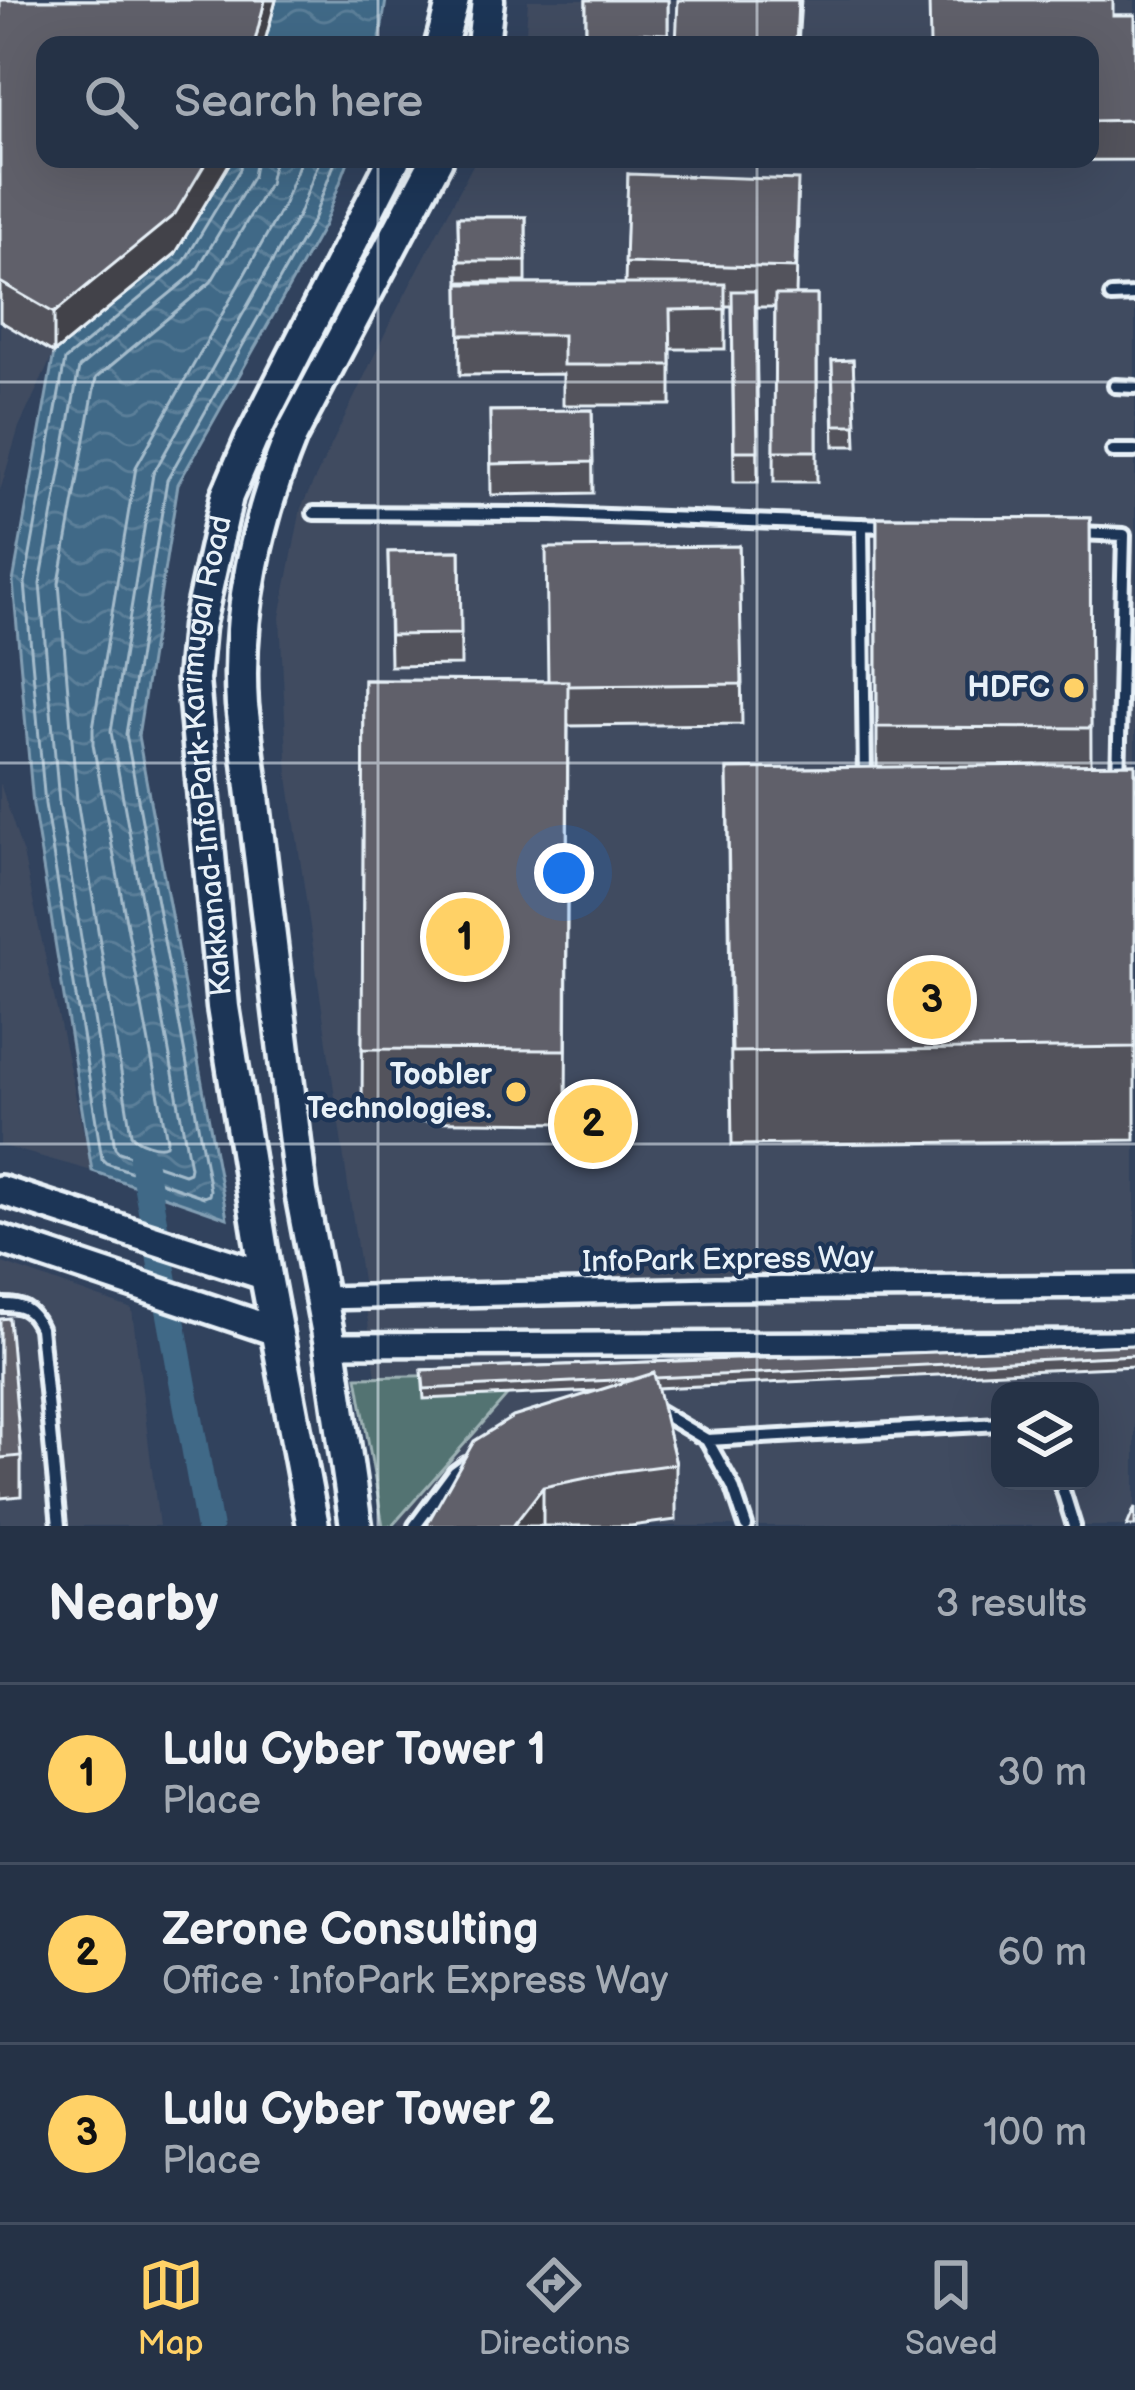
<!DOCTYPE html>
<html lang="en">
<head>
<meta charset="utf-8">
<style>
  body { margin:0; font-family:"Balsamiq Sans",sans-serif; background:#313e51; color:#f1f3f6 }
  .controls { position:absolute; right:36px; bottom:36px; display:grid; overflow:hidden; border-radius:24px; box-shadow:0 12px 48px #0002 }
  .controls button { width:108px; height:108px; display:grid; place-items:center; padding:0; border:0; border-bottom:3px solid #424d5f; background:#253246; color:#f1f3f6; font:60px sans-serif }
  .you { position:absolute; left:564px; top:873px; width:42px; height:42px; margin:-30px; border:9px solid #fff; border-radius:50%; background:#1a73e8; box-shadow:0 0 0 18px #1a73e833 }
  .badge { display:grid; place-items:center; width:78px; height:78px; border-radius:50%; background:#ffd166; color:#111; font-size:39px; font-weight:700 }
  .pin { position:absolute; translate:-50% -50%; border:6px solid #fff; box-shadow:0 3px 12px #0006 }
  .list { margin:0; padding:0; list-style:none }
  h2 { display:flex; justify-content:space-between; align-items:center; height:156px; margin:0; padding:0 48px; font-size:51px }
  h2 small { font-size:39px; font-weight:400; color:#a3aab3 }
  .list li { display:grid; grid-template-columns:78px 1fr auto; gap:36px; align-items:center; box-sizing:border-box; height:180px; padding:0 48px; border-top:3px solid #424d5f }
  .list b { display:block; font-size:45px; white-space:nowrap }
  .list p { margin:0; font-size:39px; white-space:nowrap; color:#a3aab3 }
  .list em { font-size:39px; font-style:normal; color:#a3aab3 }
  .icon { flex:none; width:66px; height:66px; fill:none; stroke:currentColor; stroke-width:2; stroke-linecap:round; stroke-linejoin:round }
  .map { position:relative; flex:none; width:1135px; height:1526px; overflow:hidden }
  .search { position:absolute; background:#253246; box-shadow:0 12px 48px #0002; left:36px; right:36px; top:36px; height:132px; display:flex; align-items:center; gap:30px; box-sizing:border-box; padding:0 42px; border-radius:24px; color:#a3aab3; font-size:45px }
  .sheet { height:696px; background:#253246 }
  nav { display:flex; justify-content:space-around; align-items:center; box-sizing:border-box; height:168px; border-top:3px solid #424d5f; background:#253246; font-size:33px; color:#a3aab3 }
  nav a { display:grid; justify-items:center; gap:6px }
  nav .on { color:#ffd166 }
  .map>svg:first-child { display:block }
</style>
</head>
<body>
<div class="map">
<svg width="1135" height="1526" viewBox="0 0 1135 1526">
  <defs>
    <pattern id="water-waves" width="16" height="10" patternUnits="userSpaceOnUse" patternTransform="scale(3)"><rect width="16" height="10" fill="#3f6987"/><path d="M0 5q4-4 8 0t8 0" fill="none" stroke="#5b7f99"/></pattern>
  </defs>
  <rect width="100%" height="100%" fill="#31425d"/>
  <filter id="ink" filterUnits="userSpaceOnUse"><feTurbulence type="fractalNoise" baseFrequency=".00833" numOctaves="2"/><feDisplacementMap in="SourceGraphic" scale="24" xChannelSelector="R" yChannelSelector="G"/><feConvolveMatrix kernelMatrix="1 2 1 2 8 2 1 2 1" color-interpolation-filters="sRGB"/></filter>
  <g filter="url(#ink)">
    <path fill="#3f4b61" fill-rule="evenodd" d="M528 0H1135V1526H398L288 777 280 617 301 508 389 325 476 159H1090V45H525ZM1000 1391H1090V1481H1000Z
      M0 321 54 353 19 427 0 491Z
      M0 783 23 854 92 1171 0 1145Z
      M0 1262 132 1309 159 1526H0Z"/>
    <path fill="#537372" stroke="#9eb2b5" stroke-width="3" d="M526 1374 392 1526H383L357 1377Z"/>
    <path fill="url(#water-waves)" stroke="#839fb4" stroke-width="3" d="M276 0H386L379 45H264Z
      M232 159H349L324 225 178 484 138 736 227 1218 92 1171 33 805 13 582 54 353 175 254Z"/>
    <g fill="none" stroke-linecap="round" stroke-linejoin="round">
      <path stroke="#a4bbcb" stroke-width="3" d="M241 159 240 169 184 262 65 360 25 583 45 804 102 1159 106 1163 204 1197 209 1195 210 1190 126 734 167 480 313 220 336 159
        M256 159 253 176 195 273 79 368 40 584 59 802 115 1148 119 1152 184 1174 189 1172 190 1167 111 732 153 474 299 214 320 159
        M274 159 269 184 211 282 96 378 59 583 77 800 131 1134C137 1142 157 1149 166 1145L167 1140 93 744V728L136 467 283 206 301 159"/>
      <path stroke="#3f6987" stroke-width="27" d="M142 1158 209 1526"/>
      <defs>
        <path id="service" d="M1111 296 1135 295
          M1115 386 1135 387
          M1113 451H1135
          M314 513 552 514 886 526
          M862 525 865 780
          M1079 533 1124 535 1118 781H1135
          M0 1305C21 1304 31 1308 40 1328L59 1526
          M652 1412 658 1411 707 1440 733 1487 746 1526
          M707 1440 1000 1424
          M1060 1481 1074 1526
          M415 1526 455 1472 466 1464"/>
        <path id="minor" d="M321 1298 716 1289 1135 1286
          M330 1345 1135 1342"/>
        <path id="tertiary" d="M0 1190 266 1276
          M0 1239 278 1332"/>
        <g id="secondary">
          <path d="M441 45 453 0"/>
          <path d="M483 45 488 0"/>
          <path id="s1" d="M313 1526 266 1276 223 1007 193 680 198 627 227 496 251 440 394 159"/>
          <path d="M356 1526 330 1345 301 1192 242 705C236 615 257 519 291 436L437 159"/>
        </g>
      </defs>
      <use href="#service" stroke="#e8f1f8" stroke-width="20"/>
      <use href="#minor" stroke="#e8f1f8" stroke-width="30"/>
      <use href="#tertiary" stroke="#e8f1f8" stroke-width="36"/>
      <use href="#secondary" stroke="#e8f1f8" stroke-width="39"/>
      <use href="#service" stroke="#1d3557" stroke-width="10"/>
      <use href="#minor" stroke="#1d3557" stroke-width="21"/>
      <use href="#tertiary" stroke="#1d3557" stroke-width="27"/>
      <use href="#secondary" stroke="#1d3557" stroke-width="30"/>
    </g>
    <path fill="#53535b" stroke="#e8f1f8" stroke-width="3" d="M0 0H276L264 45H45V159H232L175 254 54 353 0 321Z
      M586 0H668V45H586Z
      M1113 15H1135V160L930 161V159H1090V45Z
      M628 174 798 220 796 295H817V482H774L775 307H756L758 482H734L732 306H725V349H671V405H563V374L460 375 459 284H625Z
      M458 217H526V282H459Z
      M853 360 856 446H834L832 361Z
      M592 410 593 493 491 495 490 411Z
      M877 517 1090 518 1091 765 1135 764V1140L732 1145 727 769 877 767Z
      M739 546 742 724 568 726 566 1123 362 1121 364 680 547 681Z
      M460 551 461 665 390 666 388 552Z
      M0 1319 21 1456V1496L0 1498Z
      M1135 1345V1366L657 1388 676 1464V1520L631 1526H426L596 1391 424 1399 422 1370Z"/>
    <path fill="#43434a" stroke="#e8f1f8" stroke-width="3" d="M265 0H276L264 45H254Z
      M798 0H801L798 45H796Z
      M208 159H232L175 254 54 353V313Z
      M543 1487V1526H513L521 1514Z"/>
    <path fill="#60606a" stroke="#e8f1f8" stroke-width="3" d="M0 0H265L254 45H45V159H208L175 214 54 313 0 282Z
      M586 0H668V34L640 33V45H611V39H586Z
      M678 0H798L796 45H676Z
      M929 0H1113V15H1135V120L1090 121V45H930Z
      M628 174 798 180 795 268 625 263Z
      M458 217H526V261H459Z
      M459 284H725V309L670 310 671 365H563V335H460Z
      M732 291H755L758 451H734Z
      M775 295H817V451H774Z
      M853 360 856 425H834L832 361Z
      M592 410 593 462 491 464 490 411Z
      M877 517 1090 518 1091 728 877 727Z
      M739 546 742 684 568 686V681H548L546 548Z
      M460 551 461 634 390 635 388 552Z
      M364 680 568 681 566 1050 362 1049Z
      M1135 764V1047L732 1052 727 769Z
      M9 1318 21 1456 0 1458V1319Z
      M1135 1345V1355L655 1378 654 1373 635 1379 424 1389 422 1370Z
      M654 1373 676 1464 616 1472 543 1487 513 1526H426L474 1441 513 1417Z
      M1135 1507V1526H1127Z"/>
  </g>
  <path fill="none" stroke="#e8f1f8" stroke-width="3" stroke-opacity="0.55" d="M378 0V45M757 0V45M378 159V1526M757 159V1526M0 382H1135M0 763H1135M0 1144H1135"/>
  <g fill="#ffd166" stroke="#1d3557" stroke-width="4.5">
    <circle cx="1074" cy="688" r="12"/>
    <circle cx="516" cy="1092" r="12"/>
  </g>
  <g text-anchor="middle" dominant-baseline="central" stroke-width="9" stroke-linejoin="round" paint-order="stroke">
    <g font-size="30" font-weight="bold" fill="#e8f1f8" stroke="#1d3557" text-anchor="end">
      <text x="1050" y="688">HDFC</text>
      <text x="492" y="1075">Toobler<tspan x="492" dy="34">Technologies.</tspan></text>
    </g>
    <g font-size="30" fill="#e8f1f8" stroke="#1d3557">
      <text stroke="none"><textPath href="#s1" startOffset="780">Kakkanad-InfoPark-Karimugal Road</textPath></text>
      <text transform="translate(728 1260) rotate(-1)">InfoPark Express Way</text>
    </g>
  </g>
</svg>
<div class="controls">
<button><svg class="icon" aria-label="layers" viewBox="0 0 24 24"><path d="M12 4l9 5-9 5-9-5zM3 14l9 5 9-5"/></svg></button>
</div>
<div class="you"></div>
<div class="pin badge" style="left:465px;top:937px">1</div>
<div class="pin badge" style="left:593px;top:1124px">2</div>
<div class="pin badge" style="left:932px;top:1000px">3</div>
<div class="search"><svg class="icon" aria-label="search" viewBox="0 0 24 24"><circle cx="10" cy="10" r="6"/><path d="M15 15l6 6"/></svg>Search here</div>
</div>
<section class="sheet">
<h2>Nearby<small>3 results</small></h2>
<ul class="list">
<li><span class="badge">1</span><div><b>Lulu Cyber Tower 1</b><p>Place</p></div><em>30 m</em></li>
<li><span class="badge">2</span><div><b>Zerone Consulting</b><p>Office · InfoPark Express Way</p></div><em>60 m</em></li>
<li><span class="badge">3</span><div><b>Lulu Cyber Tower 2</b><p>Place</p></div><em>100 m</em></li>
</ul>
</section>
<nav>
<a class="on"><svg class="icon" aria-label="map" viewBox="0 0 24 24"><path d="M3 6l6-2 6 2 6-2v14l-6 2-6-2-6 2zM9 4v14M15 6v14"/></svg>Map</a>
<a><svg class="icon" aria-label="directions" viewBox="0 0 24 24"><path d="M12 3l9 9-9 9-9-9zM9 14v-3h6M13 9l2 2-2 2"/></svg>Directions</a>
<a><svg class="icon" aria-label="saved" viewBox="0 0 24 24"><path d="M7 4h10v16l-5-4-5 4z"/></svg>Saved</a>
</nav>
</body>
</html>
